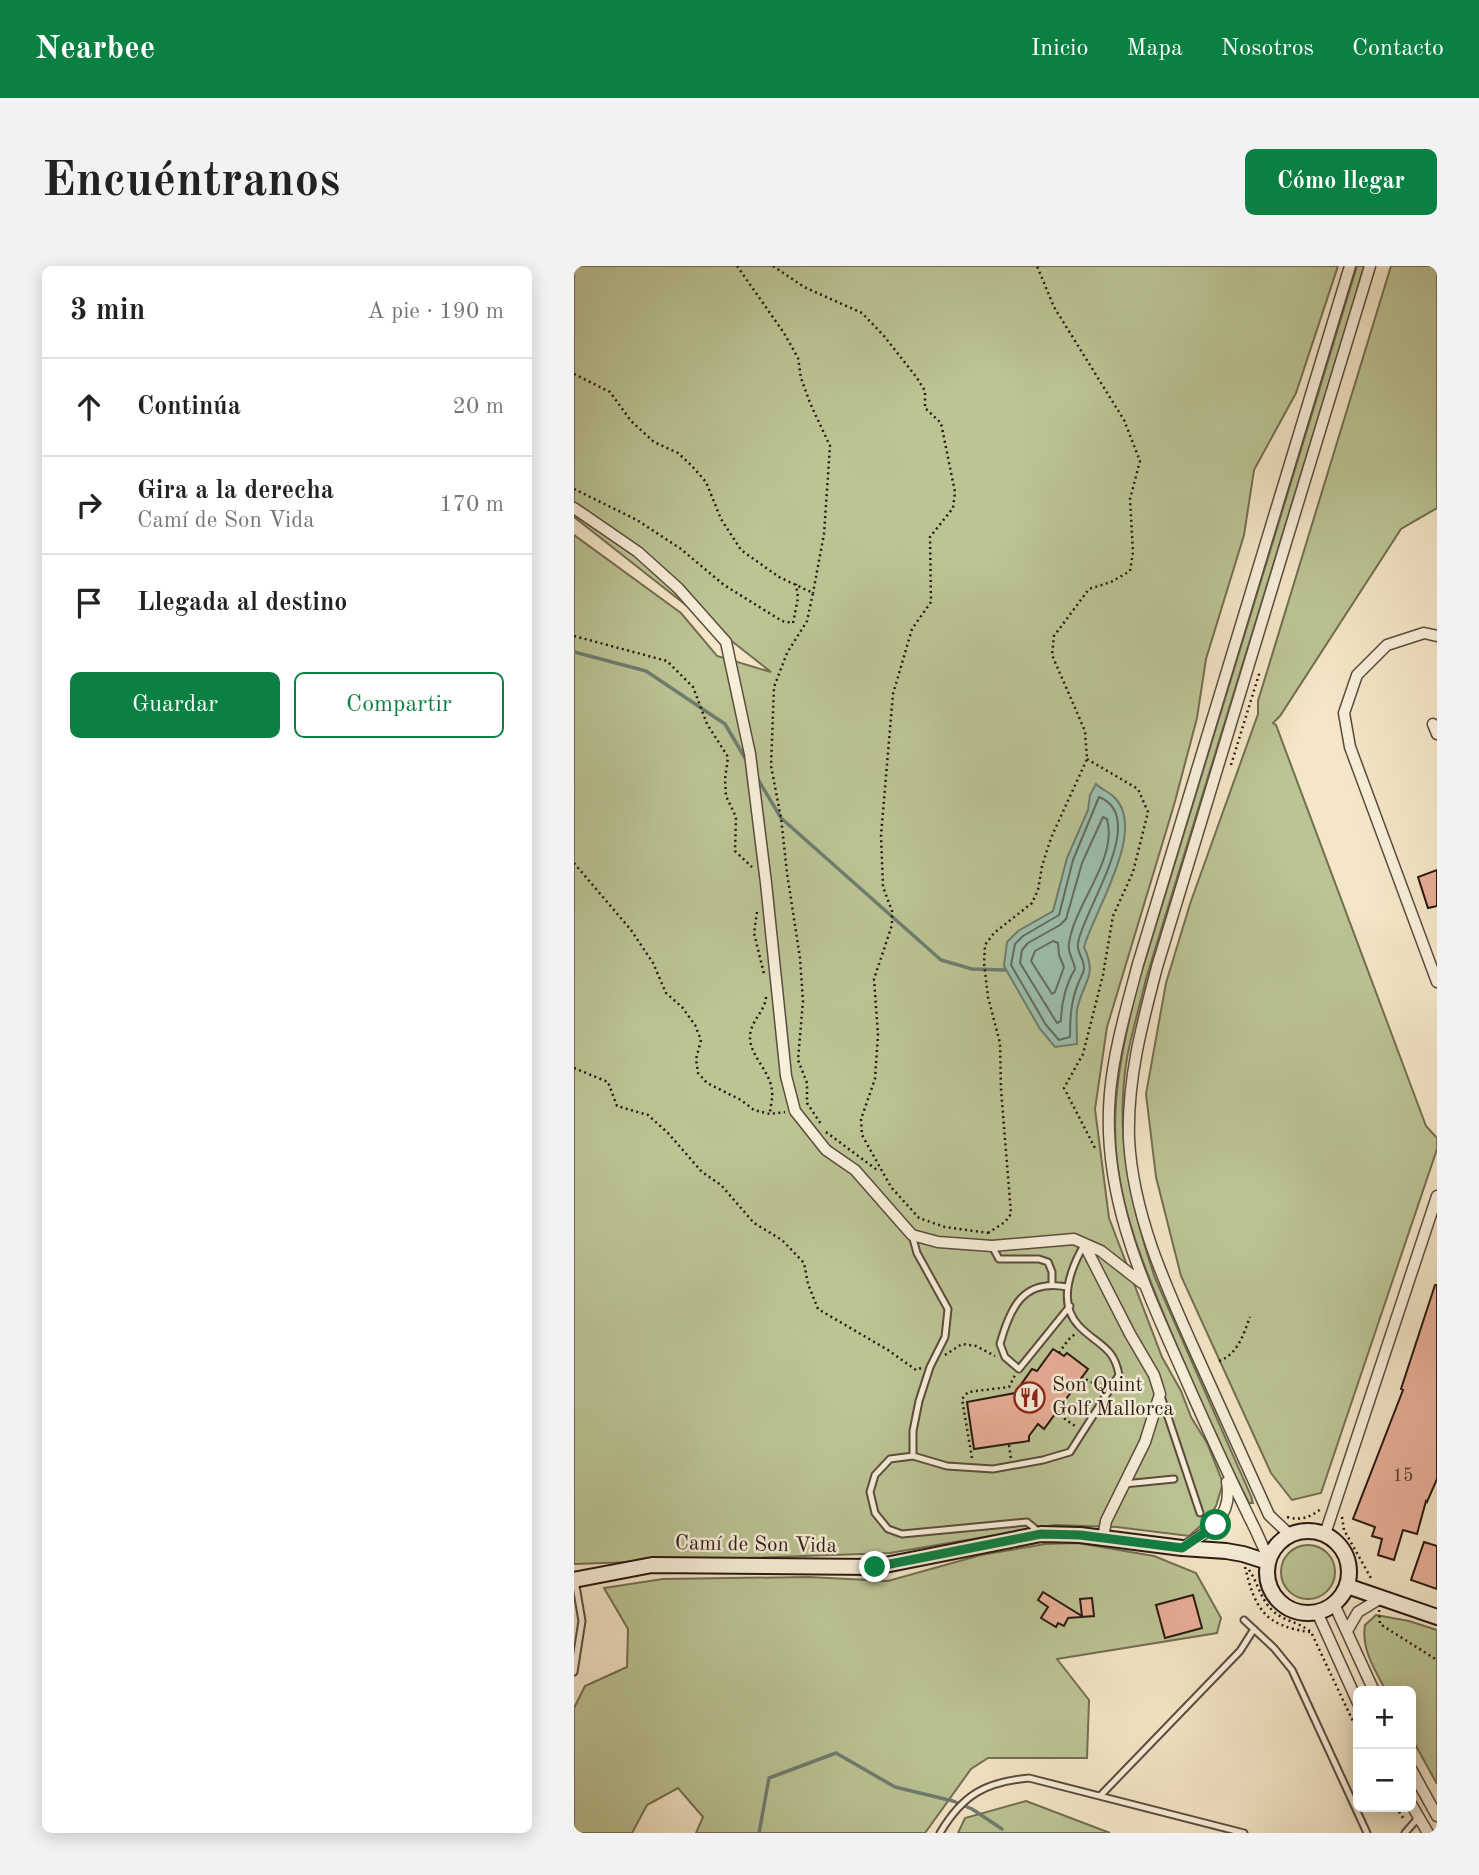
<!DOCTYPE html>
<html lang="es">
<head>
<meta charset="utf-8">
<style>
  body { margin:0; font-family:"Old Standard TT",serif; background:#f2f2f2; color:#222 }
  .controls { position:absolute; right:21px; bottom:21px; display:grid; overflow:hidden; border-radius:10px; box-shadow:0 4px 18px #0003 }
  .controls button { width:63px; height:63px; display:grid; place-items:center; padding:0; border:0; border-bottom:2px solid #e0e0e0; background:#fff; color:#222; font:35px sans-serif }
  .stop { position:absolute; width:21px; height:21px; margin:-16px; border:5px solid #0b8043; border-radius:50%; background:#fff }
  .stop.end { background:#0b8043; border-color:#fff; box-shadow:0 2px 7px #0008 }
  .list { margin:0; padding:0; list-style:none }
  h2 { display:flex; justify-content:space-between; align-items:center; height:91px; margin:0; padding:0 28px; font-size:30px }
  h2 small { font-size:23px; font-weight:400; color:#767676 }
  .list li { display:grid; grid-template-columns:46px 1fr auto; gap:21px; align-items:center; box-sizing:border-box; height:98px; padding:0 28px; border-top:2px solid #e0e0e0 }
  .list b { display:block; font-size:26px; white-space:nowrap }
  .list p { margin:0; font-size:23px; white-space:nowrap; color:#767676 }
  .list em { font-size:23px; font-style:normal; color:#767676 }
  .actions { display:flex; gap:14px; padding:21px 28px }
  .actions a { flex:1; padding:16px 0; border:2px solid #0b8043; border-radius:10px; text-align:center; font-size:24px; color:#0b8043 }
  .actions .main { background:#0b8043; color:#fff }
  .icon { flex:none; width:38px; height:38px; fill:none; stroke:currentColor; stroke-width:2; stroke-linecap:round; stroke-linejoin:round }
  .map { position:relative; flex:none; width:863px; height:1567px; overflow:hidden; border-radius:10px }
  header { display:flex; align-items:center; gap:42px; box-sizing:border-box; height:98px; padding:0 35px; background:#0b8043; color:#fff }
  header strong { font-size:33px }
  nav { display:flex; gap:38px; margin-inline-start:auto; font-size:24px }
  .intro { display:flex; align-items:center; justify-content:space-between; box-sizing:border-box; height:168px; padding:0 42px }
  h1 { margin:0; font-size:49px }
  .button { padding:18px 32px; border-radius:10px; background:#0b8043; color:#fff; font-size:24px; font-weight:700 }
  main { display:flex; gap:42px; padding:0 42px }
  aside { flex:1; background:#fff; border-radius:10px; box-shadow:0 4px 18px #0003 }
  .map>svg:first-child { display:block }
</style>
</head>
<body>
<header>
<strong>Nearbee</strong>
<nav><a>Inicio</a><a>Mapa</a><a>Nosotros</a><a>Contacto</a></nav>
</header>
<div class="intro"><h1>Encuéntranos</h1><a class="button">Cómo llegar</a></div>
<main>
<aside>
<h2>3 min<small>A pie · 190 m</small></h2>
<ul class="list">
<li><svg class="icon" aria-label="ahead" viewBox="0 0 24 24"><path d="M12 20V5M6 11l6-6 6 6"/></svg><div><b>Continúa</b></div><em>20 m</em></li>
<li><svg class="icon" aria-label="right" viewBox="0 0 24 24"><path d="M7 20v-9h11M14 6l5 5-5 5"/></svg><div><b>Gira a la derecha</b><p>Camí de Son Vida</p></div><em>170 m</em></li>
<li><svg class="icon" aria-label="arrive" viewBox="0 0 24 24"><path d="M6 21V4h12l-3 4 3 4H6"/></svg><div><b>Llegada al destino</b></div></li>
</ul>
<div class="actions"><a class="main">Guardar</a><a>Compartir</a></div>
</aside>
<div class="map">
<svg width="863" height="1567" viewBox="0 0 863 1567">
  <rect width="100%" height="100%" fill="#f4e6c7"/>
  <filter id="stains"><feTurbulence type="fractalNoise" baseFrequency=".00286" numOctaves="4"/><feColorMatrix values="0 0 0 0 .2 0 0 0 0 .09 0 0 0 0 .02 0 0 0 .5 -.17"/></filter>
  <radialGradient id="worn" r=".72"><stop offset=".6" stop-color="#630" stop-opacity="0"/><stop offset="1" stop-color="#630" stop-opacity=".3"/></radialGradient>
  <path fill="#bcc494" stroke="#726e53" stroke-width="2" d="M0 0H764L722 127 680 204 670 269 632 393 623 452 600 539 533 761 521 843 535 952 588 1091 607 1125 617 1151 633 1177 649 1217 642 1240 633 1254 615 1270 543 1261 480 1259 316 1287 0 1298V269L107 347 143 390 197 406 0 251Z
    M783 0H790L778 42 572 713C566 739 558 765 553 792 540 868 557 940 581 1012L677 1230 679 1237H675C646 1182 622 1125 598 1068 575 1012 550 956 543 895 536 837 549 778 563 721Z
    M817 0H863V242L827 263 706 450 699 457 702 459 852 860 863 872V883L747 1227 718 1234 697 1207 607 1010 582 911 572 828 592 717 616 638 684 448V435Z
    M504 1277 580 1290 622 1307 647 1352 643 1367 483 1393 515 1434 513 1492H414L397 1503 351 1567H122L129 1551 104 1522 73 1539 58 1567H0V1442L11 1420 53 1401 54 1363 30 1322 89 1313 235 1311 314 1315 407 1289 471 1278Z
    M707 1306a27 27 0 1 1 54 0a27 27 0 1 1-54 0Z
    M802 1349 835 1355 863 1364V1518L837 1471V1425H812C801 1404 787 1383 791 1359Z
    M452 1535 536 1567H384L391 1552Z"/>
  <path fill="#9dc0ae" stroke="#6e7d70" stroke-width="2" d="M522 518C527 523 535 526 540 531 574 563 520 645 510 681 524 712 509 714 503 744 502 755 503 767 503 778L481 781 466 763 430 700 433 676 444 665 479 645 493 592 514 544 516 529Z"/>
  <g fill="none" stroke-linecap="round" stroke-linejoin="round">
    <path stroke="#626c60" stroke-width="2" d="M525 531C576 551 509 644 504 677 502 687 511 693 510 703 509 709 506 712 504 718 497 735 496 752 496 771L485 774 472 759 437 699 441 678 449 670 485 649 499 594Z
      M529 551 533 553C544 593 501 637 495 677 493 687 500 694 501 703 492 718 487 738 487 755L483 757 446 697 448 684 454 677 486 659 492 653 508 597Z
      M479 675 484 677 485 689 490 701 481 726 478 728 457 695 461 685Z"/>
    <path stroke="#6e7d70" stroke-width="3.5" d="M0 386 72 405 151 458 174 497
      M182 510 207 552 367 694 398 703 431 704
      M185 1567 195 1512 262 1487 321 1521 379 1535 398 1543 428 1563"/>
  </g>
  <path fill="#e9af98" stroke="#281812" stroke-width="2" d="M863 604V640L854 642 844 611Z
    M861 1019H863V1213L853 1236 852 1235 843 1268 829 1264 820 1294 804 1289 808 1273 798 1270 801 1261 779 1253 829 1124 827 1123Z
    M479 1083 490 1090 493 1087 514 1103 470 1163 464 1158 455 1170V1175L400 1183 393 1136 441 1127 458 1103 463 1105Z
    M850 1276 863 1280V1323L837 1314Z
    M469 1326 508 1350 506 1333 518 1332 520 1350 494 1352 490 1360 484 1357 482 1361 467 1352 474 1341 464 1334Z
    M619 1329 628 1362 591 1372 582 1339Z"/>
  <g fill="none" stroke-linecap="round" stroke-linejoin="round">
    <defs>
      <path id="lane" d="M338 969 343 987 374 1043 371 1071 356 1101 345 1135 339 1165V1190
        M418 980 425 993H465L474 996 478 1006V1018
        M493 1021C449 1012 436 1042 426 1078L431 1091 445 1103 496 1040
        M587 1130 626 1247
        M550 1218 600 1213
        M465 1266 453 1256 328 1268 314 1263 301 1247 296 1226 301 1209 316 1193 339 1190 373 1200 419 1203 469 1194 496 1186 545 1109C540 1080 523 1079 505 1060 483 1037 497 1002 510 979
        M670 1354 700 1382 718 1404 793 1567
        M0 1406 8 1355 1 1314
        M526 1530 666 1385 680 1363
        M366 1567C389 1528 412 1516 455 1512L670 1567
        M831 1567 844 1552"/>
      <path id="street" d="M0 242 64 286 104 322 152 376 176 488 192 617 212 810 221 845 252 884 281 904 338 969 364 976 418 980 500 973 527 985 568 1017
        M863 370 850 367 813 379 783 409 770 447 776 481 863 716
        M859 458 863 468
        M510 978 556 1068 580 1109 586 1128 571 1176 532 1255 529 1272
        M751 1268 863 930
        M716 1269 695 1249C672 1197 648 1146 625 1094 594 1025 559 951 555 873 553 814 568 758 583 701L796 0
        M609 1281C636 1265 659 1251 653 1216
        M696 1294C688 1281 684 1268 677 1255 657 1214 638 1173 619 1130 577 1033 526 937 536 827 540 783 553 740 564 698L776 0
        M760 1338 800 1425
        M743 1346 784 1437
        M773 1365 784 1346 807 1332
        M837 1503 863 1550
        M837 1538 854 1567"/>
      <path id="secondary" d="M693 1306a41 41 0 1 1 82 0a41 41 0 1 1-82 0Z
        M0 1314 78 1299 301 1301 467 1268 506 1269 608 1282 652 1285 669 1288 694 1296
        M773 1320 863 1351"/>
    </defs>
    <use href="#lane" stroke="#5b4c3f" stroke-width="9"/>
    <use href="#street" stroke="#5b4c3f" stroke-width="13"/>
    <use href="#secondary" stroke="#281812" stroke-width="18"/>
    <path stroke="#281812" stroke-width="2.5" stroke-dasharray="2 3.5" stroke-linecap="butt" d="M163 0 210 67 224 92 227 112 236 137 256 180 250 268 239 327
      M199 0 230 21 288 47 310 70 343 112 351 125V142L367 157 381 226 379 242 356 271 357 336 338 363 319 428 307 569 309 621 318 645V659L300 713 304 769 301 813 287 853 288 869 317 921 345 952 371 961 414 967 415 970
      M0 108 36 126 57 155 80 176 104 187 117 199 132 216 147 253 167 284 205 311 239 327 233 355 213 387 200 421 197 500 207 552 213 607 226 692 229 735 224 794 233 817V837L247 858
      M0 223 63 254 107 283 150 319 208 355 219 357 224 332 222 318
      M0 370 93 395 119 421 133 458 154 491 151 513 152 530 162 551 161 585 178 601
      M513 493 564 523 574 546 559 606 539 650 529 709 509 788 490 822 522 884
      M657 499 686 405
      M0 597 57 664 79 697 92 727 108 741 121 759 127 774 122 793 124 807 133 817 167 834 180 844 196 848 211 846
      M183 646 180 667 190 708
      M192 731C191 746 176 755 176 771 176 791 197 805 198 826 199 833 196 841 196 848
      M0 802 34 816 43 840 74 849 94 867 128 906 147 919 180 957 208 974 230 997 234 1018 244 1043 314 1084 342 1104 347 1102
      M252 866 303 904
      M414 967 431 956 437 948 427 823 426 777 414 731 410 697 411 679 420 667 458 637 464 624 468 600 477 572 513 493 511 465 478 389 480 370 515 323 537 316 556 305 559 286 556 233 566 195 550 154 480 41 463 0
      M485 1087 494 1074 501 1068
      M371 1089 388 1078 402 1080 421 1090
      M645 1095C664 1088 669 1069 676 1051
      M507 1111 519 1117 530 1118
      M481 1146 501 1160
      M435 1179 437 1193
      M398 1192 388 1133 394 1126 435 1121 441 1109
      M713 1251C728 1255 736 1251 747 1243
      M768 1251 770 1264 798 1314
      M671 1301C681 1342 690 1360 736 1366
      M675 1304C684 1317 686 1332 698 1344 709 1355 725 1356 737 1366L784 1466
      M805 1344 806 1358 863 1394
      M822 1541 831 1555"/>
    <use href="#lane" stroke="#f8efdb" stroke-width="5"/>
    <use href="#street" stroke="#f8efdb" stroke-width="10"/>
    <use href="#secondary" stroke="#f8efdb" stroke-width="14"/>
  </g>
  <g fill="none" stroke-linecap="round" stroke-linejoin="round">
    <path stroke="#0b8043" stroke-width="9" d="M301 1301 467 1268 506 1269 608 1282 642 1259"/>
  </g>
  <defs>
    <symbol id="restaurant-ring" viewBox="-11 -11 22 22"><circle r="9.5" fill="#f8efdb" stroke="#8f2418" stroke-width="1.5"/><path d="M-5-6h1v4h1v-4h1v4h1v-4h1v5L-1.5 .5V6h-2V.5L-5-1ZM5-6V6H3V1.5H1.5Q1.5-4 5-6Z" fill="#8f2418"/></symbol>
  </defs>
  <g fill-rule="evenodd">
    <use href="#restaurant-ring" x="438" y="1114" width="35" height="35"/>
  </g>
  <g text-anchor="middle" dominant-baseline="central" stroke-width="5" stroke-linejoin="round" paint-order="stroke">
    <g font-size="18" fill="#583e34">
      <text x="829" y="1210">15</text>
    </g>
    <g font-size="21" fill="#281812" stroke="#f8efdb" text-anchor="start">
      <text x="478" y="1119">Son Quint<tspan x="478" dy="24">Golf Mallorca</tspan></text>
    </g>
    <g font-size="21" fill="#281812" stroke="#f8efdb">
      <text transform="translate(182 1279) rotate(1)">Camí de Son Vida</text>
    </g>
  </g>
  <rect width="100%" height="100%" filter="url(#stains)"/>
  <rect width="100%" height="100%" fill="url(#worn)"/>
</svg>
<div class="controls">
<button>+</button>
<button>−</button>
</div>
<div class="stop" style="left:642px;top:1259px"></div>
<div class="stop end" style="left:301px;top:1301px"></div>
</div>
</main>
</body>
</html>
